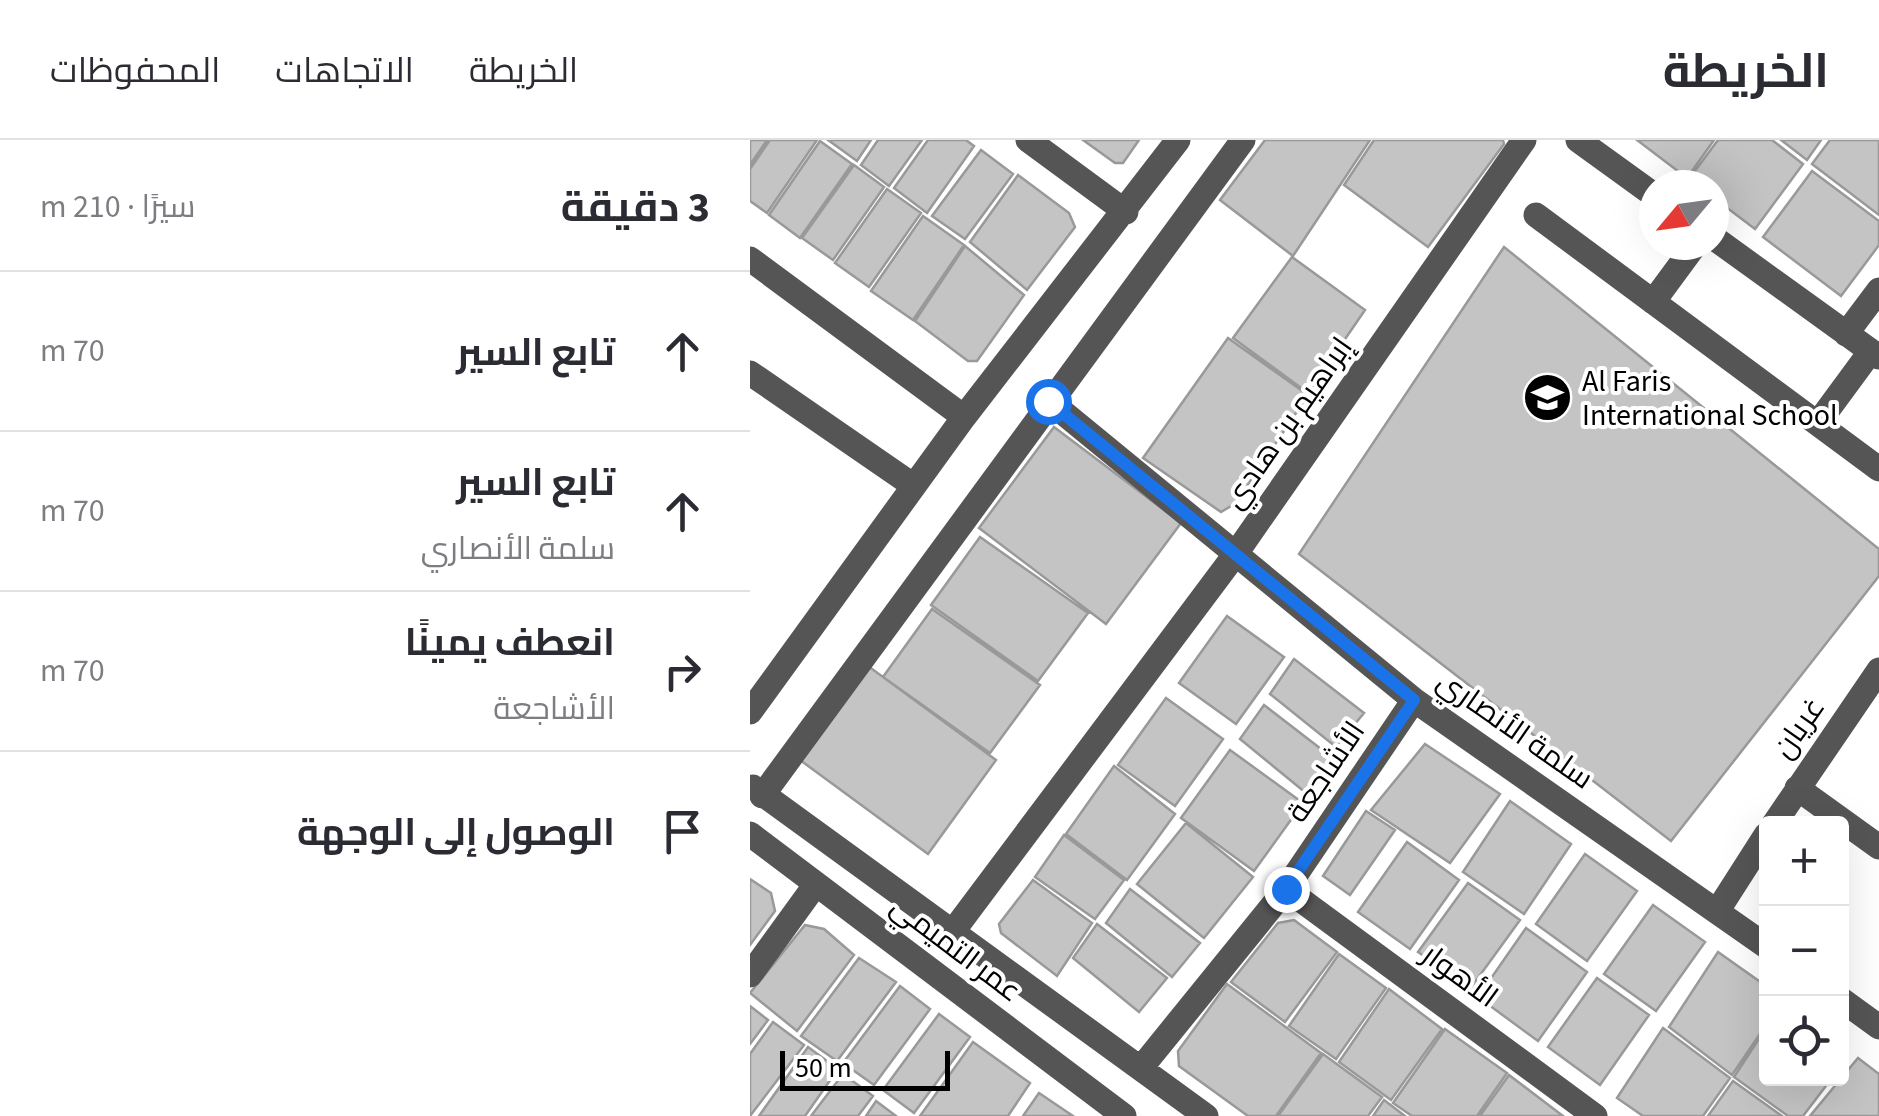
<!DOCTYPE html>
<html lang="ar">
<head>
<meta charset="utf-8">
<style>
  body { margin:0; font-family:"Source Sans 3",Cairo,sans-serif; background:#f7f7f7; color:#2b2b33; direction:rtl }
  .controls { position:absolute; right:30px; bottom:30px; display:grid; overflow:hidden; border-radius:10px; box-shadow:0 10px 40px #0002 }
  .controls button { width:90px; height:90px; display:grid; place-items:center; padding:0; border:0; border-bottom:2px solid #e1e1e2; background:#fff; color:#2b2b33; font:50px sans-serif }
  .compass { position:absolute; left:889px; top:30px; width:90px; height:90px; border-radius:50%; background:#fff; box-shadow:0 10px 40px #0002; rotate:241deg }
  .scale { position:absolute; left:30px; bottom:25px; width:170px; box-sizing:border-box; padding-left:10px; border:5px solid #000; border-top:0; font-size:28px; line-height:35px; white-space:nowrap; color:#000; -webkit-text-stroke:8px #fff; paint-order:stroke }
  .stop { position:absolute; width:30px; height:30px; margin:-22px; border:8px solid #1a73e8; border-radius:50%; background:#fff }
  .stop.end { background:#1a73e8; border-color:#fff; box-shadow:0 2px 10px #0008 }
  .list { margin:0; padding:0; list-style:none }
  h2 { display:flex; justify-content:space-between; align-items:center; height:130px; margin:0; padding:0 40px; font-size:42px }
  h2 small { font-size:32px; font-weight:400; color:#7c7c81 }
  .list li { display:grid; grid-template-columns:65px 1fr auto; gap:30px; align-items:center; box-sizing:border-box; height:160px; padding:0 40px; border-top:2px solid #e1e1e2 }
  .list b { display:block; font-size:38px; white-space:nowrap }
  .list p { margin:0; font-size:32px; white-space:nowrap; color:#7c7c81 }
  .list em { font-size:32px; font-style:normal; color:#7c7c81 }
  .icon { flex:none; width:55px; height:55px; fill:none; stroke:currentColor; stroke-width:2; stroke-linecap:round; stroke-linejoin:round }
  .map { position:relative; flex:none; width:1129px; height:976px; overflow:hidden; direction:ltr }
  header { display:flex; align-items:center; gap:60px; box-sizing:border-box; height:140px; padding:0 50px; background:#fff; border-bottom:2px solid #e1e1e2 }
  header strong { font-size:48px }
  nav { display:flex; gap:55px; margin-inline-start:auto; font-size:35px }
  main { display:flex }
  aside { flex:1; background:#fff }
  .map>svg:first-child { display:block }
</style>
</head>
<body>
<header>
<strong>الخريطة</strong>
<nav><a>الخريطة</a><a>الاتجاهات</a><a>المحفوظات</a></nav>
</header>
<main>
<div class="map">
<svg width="1129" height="976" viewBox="0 0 1129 976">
  <rect width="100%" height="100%" fill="#fff"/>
  <path fill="#c4c4c4" stroke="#999" stroke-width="2.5" d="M0 0H17L0 25Z
    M20 0H67L17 73 0 61V29Z
    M78 0H121L107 21Z
    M128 0H172L139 46 111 25Z
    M178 0H216L224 6 177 73 144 48Z
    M333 0H389L373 23H365Z
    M515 0H620L543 116 470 60Z
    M624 0H753L754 4 678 107 594 45Z
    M887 0H964L937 38Z
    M968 0H1022L1053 24 1005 89 964 58V45H947L939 39Z
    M1031 0H1071L1057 20Z
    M1080 0H1129V75L1062 24Z
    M70 1 102 24 50 98 19 75Z
    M231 10 263 34 215 99 182 76Z
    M104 25 134 47 83 120 52 98Z
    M1062 31 1129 81V105L1091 156 1013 97Z
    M268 35 319 73 325 87 277 150 220 102Z
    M137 49 171 73 119 147 85 123Z
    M173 76 214 105 163 180 121 151Z
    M215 106 274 155 227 221H218L165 181Z
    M754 107 1129 409V436L921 701 549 414Z
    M542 117 615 170 558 253 483 198Z
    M478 198 558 255 486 363 471 372 393 318Z
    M304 287 431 383 356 484 229 388Z
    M230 397 338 473 288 541 181 465Z
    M182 469 290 545 240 613 133 537Z
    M477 476 534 517 486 584 429 543Z
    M544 519 614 573 586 607 520 554Z
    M118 526 246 620 178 714 50 620Z
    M416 558 473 599 425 666 368 625Z
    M514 565 584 619 556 653 490 599Z
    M675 604 750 654 700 723 621 670Z
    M480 610 553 663 504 731 431 678Z
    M364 626 425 674 377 740 316 694Z
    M760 661 821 704 774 774 713 732Z
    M616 671 645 690 600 755 573 736Z
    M436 683 503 737 454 798 387 744Z
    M314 695 374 740 345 779 285 737Z
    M657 702 709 740 660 809 608 772Z
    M835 714 887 751 837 821 786 784Z
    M0 739 21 753 25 771 0 805Z
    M283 740 342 783 307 836 251 793 249 784Z
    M718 743 770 780 720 849 668 812Z
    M380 749 450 803 422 837 356 783Z
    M903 765 955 802 906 871 854 834Z
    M544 780 587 812 535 882 481 842 528 783Z
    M347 784 417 838 389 872 323 818Z
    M55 785 74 789 104 815 47 891 0 853Z
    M776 788 837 832 788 901 728 857Z
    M968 812 1016 846V885L982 935 919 887Z
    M589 814 636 848 586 919 539 886Z
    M109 818 146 842 87 921 51 896Z
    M847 838 899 875 850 945 798 907Z
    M477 844 571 913 526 976H498L429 926 428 911Z
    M150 846 180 869 124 945 93 923Z
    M639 849 692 889 641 960 589 922Z
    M0 866 18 880 0 904Z
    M189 874 220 897 164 973 133 950Z
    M23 882 54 905 0 976V914Z
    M913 888 980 938 953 976H893L867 958Z
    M1016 888V938H1082L1053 976H1038L984 937Z
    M695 889 757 933 727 976H662L643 963Z
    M223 902 280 943 258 976H170Z
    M58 907 88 929 55 976H9Z
    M573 914 632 957 618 976H528Z
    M1108 918 1129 934V976H1060Z
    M93 934 123 956 108 976H61Z
    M759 935 813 976H730Z
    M983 941 1032 976H958Z
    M289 953 323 976H273Z
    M634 960 655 976H623Z
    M126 961 146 976H116Z"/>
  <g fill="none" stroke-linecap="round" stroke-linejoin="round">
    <path stroke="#555" stroke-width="25" d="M278 0 376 72
      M828 0 904 55
      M786 75 1129 329
      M964 98 1129 217
      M0 119 214 277
      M903 162 945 105
      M1096 194 1129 150
      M0 233 164 346
      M299 261 664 560 1016 806
      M1068 283 1121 211
      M0 572 214 277 428 0
      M3 647 456 976
      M1047 648 1129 707
      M12 656 493 0
      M1024 684 1129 530
      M0 694 374 976
      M536 749 845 976
      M968 770 1016 695
      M204 790 487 412 774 0
      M0 835 66 744
      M1092 860 1129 887
      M391 928 536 749 664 560"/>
  </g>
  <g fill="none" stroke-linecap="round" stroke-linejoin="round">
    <path stroke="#1a73e8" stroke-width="12" d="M298 261 664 560 536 749"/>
  </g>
  <defs>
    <symbol id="school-disc" viewBox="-11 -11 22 22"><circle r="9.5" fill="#000" stroke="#fff"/><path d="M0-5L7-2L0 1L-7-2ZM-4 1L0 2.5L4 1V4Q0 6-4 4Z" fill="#fff"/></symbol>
  </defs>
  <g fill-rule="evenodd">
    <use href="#school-disc" x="770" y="230" width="55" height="55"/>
  </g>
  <g text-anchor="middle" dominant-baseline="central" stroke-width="8" stroke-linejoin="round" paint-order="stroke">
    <g font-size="30" fill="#000" stroke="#fff" text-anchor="start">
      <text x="832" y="241">Al Faris<tspan x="832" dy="34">International School</tspan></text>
    </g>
    <g font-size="30" fill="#000" stroke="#fff">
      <text transform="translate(538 283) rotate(-55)">إبراهيم بن هادي</text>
      <text transform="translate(1049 588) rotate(-55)">غريان</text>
      <text transform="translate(765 590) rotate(35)">سلمة الأنصاري</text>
      <text transform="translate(576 632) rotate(-56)">الأشاجعة</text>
      <text transform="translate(206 809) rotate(37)">عمر التميمي</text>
      <text transform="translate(710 836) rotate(36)">الأهوار</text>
    </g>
  </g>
</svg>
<div class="controls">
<button>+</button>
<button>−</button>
<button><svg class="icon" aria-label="locate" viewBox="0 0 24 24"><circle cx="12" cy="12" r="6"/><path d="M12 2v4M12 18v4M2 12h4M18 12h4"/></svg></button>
</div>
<svg class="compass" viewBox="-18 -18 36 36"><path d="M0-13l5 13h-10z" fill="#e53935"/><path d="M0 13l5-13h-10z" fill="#7c7c81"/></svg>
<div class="scale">50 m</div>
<div class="stop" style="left:298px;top:261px"></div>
<div class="stop end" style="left:536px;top:749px"></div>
</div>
<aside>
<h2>3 دقيقة<small>سيرًا · 210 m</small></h2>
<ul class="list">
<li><svg class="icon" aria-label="ahead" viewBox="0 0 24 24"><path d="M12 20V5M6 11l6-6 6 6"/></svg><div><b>تابع السير</b></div><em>70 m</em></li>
<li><svg class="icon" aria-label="ahead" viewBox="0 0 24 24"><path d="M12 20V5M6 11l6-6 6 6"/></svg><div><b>تابع السير</b><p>سلمة الأنصاري</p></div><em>70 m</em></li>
<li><svg class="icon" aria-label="right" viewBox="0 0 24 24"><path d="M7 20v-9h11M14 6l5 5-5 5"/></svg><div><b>انعطف يمينًا</b><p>الأشاجعة</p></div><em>70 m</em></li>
<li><svg class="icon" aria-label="arrive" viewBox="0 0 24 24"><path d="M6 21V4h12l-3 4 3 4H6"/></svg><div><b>الوصول إلى الوجهة</b></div></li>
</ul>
</aside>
</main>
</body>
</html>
